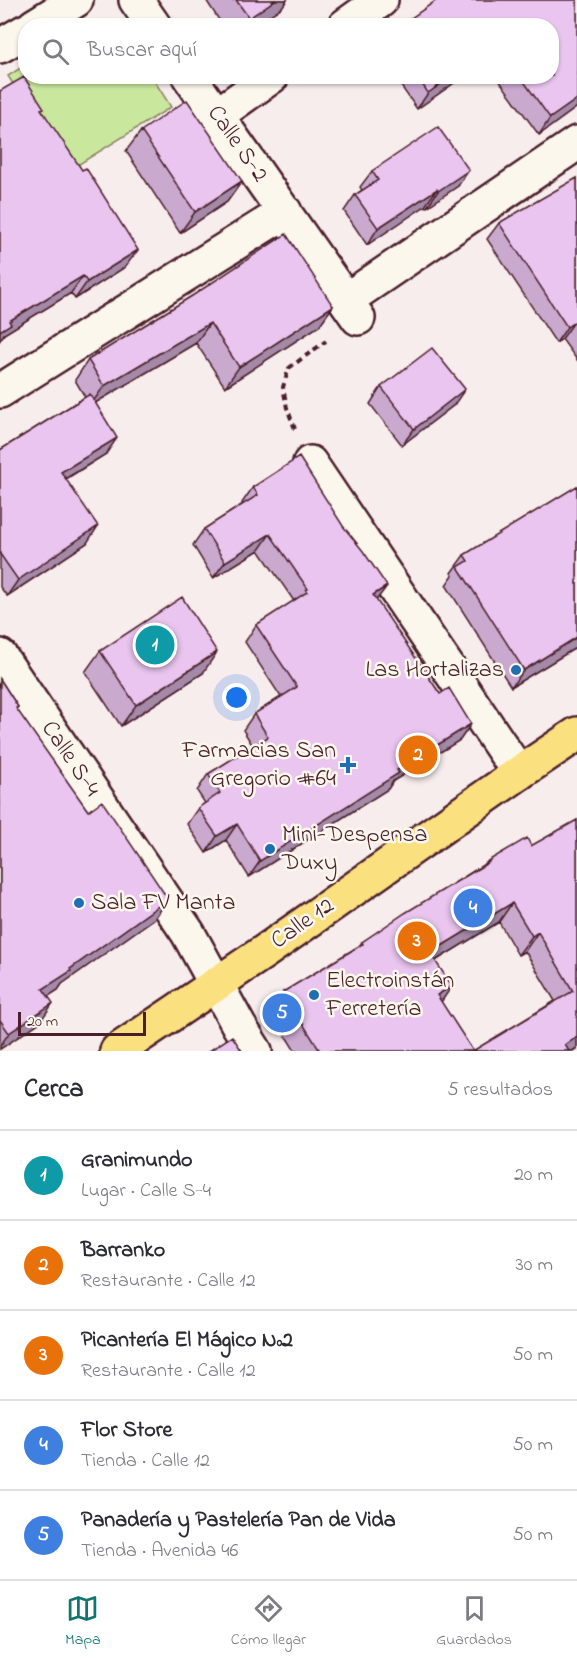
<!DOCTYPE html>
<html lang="es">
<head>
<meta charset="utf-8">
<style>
  body { margin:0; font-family:"Indie Flower",sans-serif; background:#f2f2f3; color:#2b2b33 }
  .scale { position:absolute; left:18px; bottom:15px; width:128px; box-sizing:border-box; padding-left:6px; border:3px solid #4a1f2b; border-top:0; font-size:16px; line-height:21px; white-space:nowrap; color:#4a1f2b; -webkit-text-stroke:4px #fbf7ec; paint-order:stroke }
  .you { position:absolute; left:237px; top:698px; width:21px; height:21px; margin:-15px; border:4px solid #fff; border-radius:50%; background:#1a73e8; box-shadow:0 0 0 9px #1a73e833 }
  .badge { display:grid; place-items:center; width:39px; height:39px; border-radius:50%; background:#0f766e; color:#fff; font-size:20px; font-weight:700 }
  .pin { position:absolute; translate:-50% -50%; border:3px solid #fff; box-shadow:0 2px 6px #0006 }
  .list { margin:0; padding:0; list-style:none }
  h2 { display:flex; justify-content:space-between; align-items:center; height:78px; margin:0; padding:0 24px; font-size:26px }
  h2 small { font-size:20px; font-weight:400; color:#7c7c81 }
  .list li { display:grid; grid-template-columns:39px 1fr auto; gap:18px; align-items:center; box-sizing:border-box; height:90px; padding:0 24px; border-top:2px solid #e1e1e2 }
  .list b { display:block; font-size:22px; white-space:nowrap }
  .list p { margin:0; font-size:20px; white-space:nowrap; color:#7c7c81 }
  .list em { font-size:20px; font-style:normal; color:#7c7c81 }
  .icon { flex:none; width:33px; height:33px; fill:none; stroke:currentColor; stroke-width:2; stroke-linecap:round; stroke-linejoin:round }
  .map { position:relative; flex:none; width:577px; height:1051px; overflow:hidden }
  .search { position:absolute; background:#fff; box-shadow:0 2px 4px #0004; left:18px; right:18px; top:18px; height:66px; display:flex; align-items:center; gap:15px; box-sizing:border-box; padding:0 21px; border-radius:24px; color:#7c7c81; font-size:22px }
  .sheet { height:528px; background:#fff }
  nav { display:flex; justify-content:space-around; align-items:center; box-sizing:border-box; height:84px; border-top:2px solid #e1e1e2; background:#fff; font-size:16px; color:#7c7c81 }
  nav a { display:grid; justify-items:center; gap:3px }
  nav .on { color:#0f766e }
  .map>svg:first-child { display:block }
</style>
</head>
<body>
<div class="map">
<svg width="577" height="1051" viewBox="0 0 577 1051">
  <rect width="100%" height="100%" fill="#f8eded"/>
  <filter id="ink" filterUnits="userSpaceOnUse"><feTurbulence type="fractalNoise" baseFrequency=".0167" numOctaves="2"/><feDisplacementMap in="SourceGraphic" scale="12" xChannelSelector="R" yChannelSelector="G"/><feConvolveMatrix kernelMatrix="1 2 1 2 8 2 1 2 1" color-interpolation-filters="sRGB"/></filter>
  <g filter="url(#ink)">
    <path fill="#cae79e" stroke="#8a8364" stroke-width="1.5" d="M25 65 26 76 152 77 171 107 68 171 8 76Z"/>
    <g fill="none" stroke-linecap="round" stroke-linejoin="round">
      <defs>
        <path id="street" d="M136 0 154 26
          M34 26 76 0
          M345 26 381 0
          M0 46 26 31
          M189 76 358 318
          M217 115 272 76
          M346 300 577 143
          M0 391 285 212
          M310 463 519 773
          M0 656 188 933 239 1026 255 1051"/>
        <path id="primary" d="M117 1051 264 952 519 773 577 734"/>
      </defs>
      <use href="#street" stroke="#4a1f2b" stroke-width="38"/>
      <use href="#primary" stroke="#4a1f2b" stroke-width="38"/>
      <path stroke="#4a1f2b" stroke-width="4" stroke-dasharray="6 4.5" stroke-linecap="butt" d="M295 429 287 408 283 387 289 368 326 341"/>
      <use href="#street" stroke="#fbf7ec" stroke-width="33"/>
      <use href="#primary" stroke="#fbe080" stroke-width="33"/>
    </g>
    <path fill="#c9a9ce" stroke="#4a1f2b" stroke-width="1.5" fill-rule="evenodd" d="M206 0H287L282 7 254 26H223Z
      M437 0H577V107L539 135 496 76H552V26H400Z
      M394 76H464L417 109Z
      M0 91 42 110 125 267 75 299 71 293 4 334 0 340Z
      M141 131 242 181 227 202 180 233 126 151Z
      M372 171 458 186 427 207 425 206 367 245 344 211 355 195 362 190 360 187Z
      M577 178V360L562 339 556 343 487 239 499 223Z
      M192 296 333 306 319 326 225 387 196 343 95 403 106 454 66 479 87 543 7 596 0 587V450L85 397 75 380 88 360Z
      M381 387 454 405 402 445 370 404Z
      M577 486V647L511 687 446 585 453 575 451 573 464 555Z
      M253 487 376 601 440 694 471 724 460 740 393 781 388 789 249 877 226 840 206 853 187 824 198 808 205 803 197 791 208 774 253 746 243 730 254 714 281 697 245 642 256 625 294 601 259 550 213 578 193 545 204 529 243 504 242 503Z
      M100 651 203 673 121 726 85 672Z
      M0 679 18 707 16 709 88 811 168 899 155 918 62 984 58 990 48 996 40 1022 0 1049Z
      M577 820V1048L573 1051H295L270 1011 283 992 359 946 362 942 486 863 488 861 531 846ZM499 922 518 955 525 951 555 1001 473 1051 441 1002 435 961Z"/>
    <path fill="#a48aa7" stroke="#4a1f2b" stroke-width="1.5" d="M275 0H287L282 7 254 26H243L249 18Z
      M452 76H464L417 109 428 93Z
      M577 99V107L539 135 550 118Z
      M469 170 458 186 427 207 438 191Z
      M242 181 227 202 180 233 195 212Z
      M437 189 425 206 367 245 378 228Z
      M138 250 125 267 75 299 87 282Z
      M83 276 71 293 4 334 0 340V331L9 321Z
      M333 306 319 326 225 387 239 367Z
      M574 322 562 339 556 343 567 327Z
      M210 323 196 343 90 406 104 386Z
      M465 389 454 405 402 445 414 429Z
      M117 438 106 454 50 488 61 472Z
      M98 526 87 543 7 596 18 580Z
      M270 534 259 550 213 578 225 562Z
      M387 586 375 602 373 595Z
      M577 637V647L511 687 524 670Z
      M217 652 203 673 121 726 136 705Z
      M471 724 460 740 393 781 388 789 249 877 260 861 397 770Z
      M237 824 226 840 206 853 217 836Z
      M168 899 155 918 62 984 58 990 30 1008 43 989 70 969Z
      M512 903 499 922 417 972 430 953Z
      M538 932 525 951 518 955 532 936Z
      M452 986 439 1005 437 995Z
      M53 1003 40 1022 0 1049V1046L9 1033Z
      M577 1037V1048L572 1051H561L565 1045Z"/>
    <path fill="#eac5ef" stroke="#4a1f2b" stroke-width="1.5" fill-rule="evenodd" d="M236 0H275L249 18Z
      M437 0H577V99L550 118 520 76H552V26H400Z
      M417 76H452L428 93Z
      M24 77 44 108 41 109 82 170 86 168 138 250 87 282 83 276 9 321 11 324 0 331V91Z
      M187 100 242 181 195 212 141 131Z
      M438 127 469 170 438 191 437 189 378 228 355 195 378 180 372 171Z
      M577 178V327L574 322 567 327 499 223Z
      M286 234 333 306 239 367 210 323 104 386 88 360 192 296Z
      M432 348 465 389 414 429 381 387Z
      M90 394 117 438 61 472 98 526 18 580 0 554V450Z
      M299 457 343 526 363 551 387 586 373 595 440 694 449 688 471 724 397 770 399 773 260 861 237 824 217 836 198 808 220 793 208 774 268 737 254 714 297 687 256 625 307 592 306 590 308 589 270 534 225 562 204 529 258 495 253 487Z
      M577 486V637L524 670 458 567 468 561 464 555Z
      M182 597 217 652 136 705 100 651Z
      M0 679 18 707 16 708 88 811 102 801 168 899 70 969 71 971 43 989 53 1003 9 1033 0 1020Z
      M577 820V1037L565 1045 569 1051H320L283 992 363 944 362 942 405 913 489 862 488 861 527 838 531 846ZM512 903 532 936 538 932 573 991 473 1051 437 995 452 986 430 953Z
      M232 1036 242 1051H209Z"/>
  </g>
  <g fill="#1f6fb2" stroke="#fbf7ec" stroke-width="2">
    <circle cx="516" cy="670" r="6"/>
    <path d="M345 756h6v6h6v6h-6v6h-6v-6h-6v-6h6z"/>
    <circle cx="270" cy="849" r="6"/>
    <circle cx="79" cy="903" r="6"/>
    <circle cx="314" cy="995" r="6"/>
  </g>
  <g text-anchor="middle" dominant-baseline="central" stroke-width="5" stroke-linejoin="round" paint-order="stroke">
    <g font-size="24" fill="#4a1f2b" stroke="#fbf7ec">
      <text transform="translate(237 144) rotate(55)">Calle S-2</text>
      <text transform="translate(70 759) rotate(56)">Calle S-4</text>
      <text transform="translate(303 924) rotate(-35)">Calle 12</text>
    </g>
    <g font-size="24" fill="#4a1f2b" stroke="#fbf7ec" text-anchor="start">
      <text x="504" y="670" text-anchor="end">Las Hortalizas</text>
      <text x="336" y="751" text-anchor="end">Farmacias San<tspan x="336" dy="28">Gregorio #64</tspan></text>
      <text x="282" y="835">Mini-Despensa<tspan x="282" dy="28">Duxy</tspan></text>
      <text x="91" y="903">Sala FV Manta</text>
      <text x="326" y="981">Electroinstán<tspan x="326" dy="28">Ferretería</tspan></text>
    </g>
  </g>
</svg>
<div class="scale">20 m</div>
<div class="you"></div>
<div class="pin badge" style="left:155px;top:645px;background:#0f9aa8">1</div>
<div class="pin badge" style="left:418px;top:755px;background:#e8710a">2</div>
<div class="pin badge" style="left:417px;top:941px;background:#e8710a">3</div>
<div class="pin badge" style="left:473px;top:908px;background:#3f7fe0">4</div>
<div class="pin badge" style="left:282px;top:1013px;background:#3f7fe0">5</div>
<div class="search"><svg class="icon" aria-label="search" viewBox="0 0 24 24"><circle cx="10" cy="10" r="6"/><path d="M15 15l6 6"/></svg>Buscar aquí</div>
</div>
<section class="sheet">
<h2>Cerca<small>5 resultados</small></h2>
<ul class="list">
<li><span class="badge" style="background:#0f9aa8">1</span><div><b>Granimundo</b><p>Lugar · Calle S-4</p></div><em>20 m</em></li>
<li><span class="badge" style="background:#e8710a">2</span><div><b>Barranko</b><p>Restaurante · Calle 12</p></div><em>30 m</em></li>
<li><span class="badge" style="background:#e8710a">3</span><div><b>Picantería El Mágico Nº2</b><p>Restaurante · Calle 12</p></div><em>50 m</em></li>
<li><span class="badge" style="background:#3f7fe0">4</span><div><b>Flor Store</b><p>Tienda · Calle 12</p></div><em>50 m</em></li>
<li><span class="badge" style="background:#3f7fe0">5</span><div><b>Panadería y Pastelería Pan de Vida</b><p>Tienda · Avenida 46</p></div><em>50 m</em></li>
</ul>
</section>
<nav>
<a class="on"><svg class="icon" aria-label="map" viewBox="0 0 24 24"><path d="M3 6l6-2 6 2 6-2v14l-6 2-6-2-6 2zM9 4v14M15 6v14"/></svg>Mapa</a>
<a><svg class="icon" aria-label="directions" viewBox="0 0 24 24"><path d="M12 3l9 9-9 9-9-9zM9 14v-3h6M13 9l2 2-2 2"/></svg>Cómo llegar</a>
<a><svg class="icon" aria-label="saved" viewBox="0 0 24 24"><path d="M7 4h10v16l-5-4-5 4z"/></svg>Guardados</a>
</nav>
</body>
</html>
